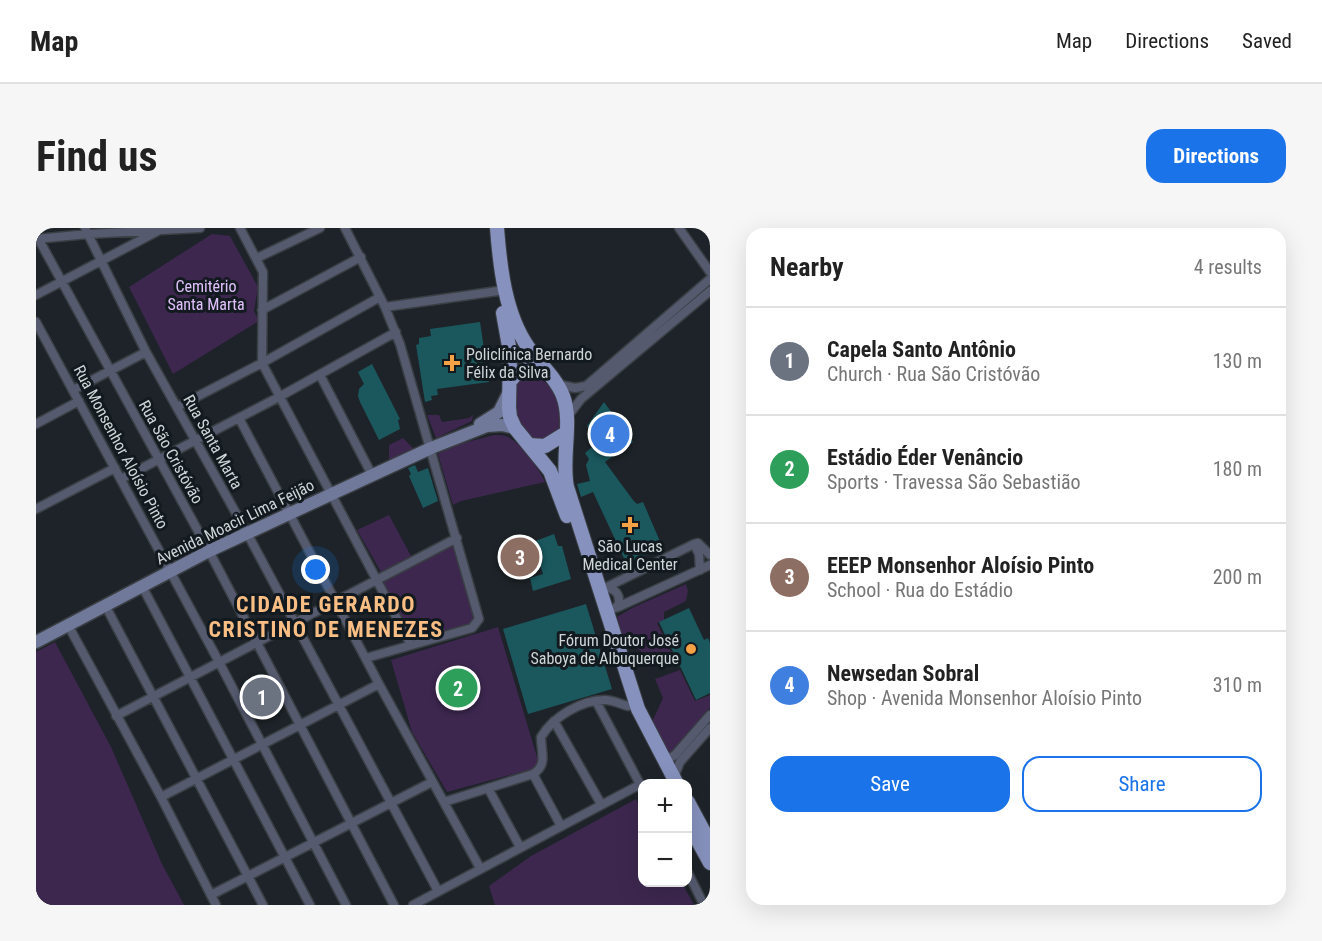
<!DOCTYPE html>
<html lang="en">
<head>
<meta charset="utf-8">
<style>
  body { margin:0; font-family:"Roboto Condensed",sans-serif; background:#f6f6f6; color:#222 }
  .controls { position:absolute; right:18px; bottom:18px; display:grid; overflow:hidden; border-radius:12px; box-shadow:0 6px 24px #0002 }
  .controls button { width:54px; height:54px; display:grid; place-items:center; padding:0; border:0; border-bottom:2px solid #e0e0e0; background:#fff; color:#222; font:30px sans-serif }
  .you { position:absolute; left:280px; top:342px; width:21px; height:21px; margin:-15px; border:4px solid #fff; border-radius:50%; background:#1a73e8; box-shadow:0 0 0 9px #1a73e833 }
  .badge { display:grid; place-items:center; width:39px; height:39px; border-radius:50%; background:#1a73e8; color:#fff; font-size:20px; font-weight:700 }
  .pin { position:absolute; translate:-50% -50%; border:3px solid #fff; box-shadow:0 2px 6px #0006 }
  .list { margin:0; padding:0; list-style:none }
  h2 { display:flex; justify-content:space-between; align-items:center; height:78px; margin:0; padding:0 24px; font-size:26px }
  h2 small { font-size:20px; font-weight:400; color:#767676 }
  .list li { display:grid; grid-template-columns:39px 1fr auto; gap:18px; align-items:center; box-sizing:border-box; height:108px; padding:0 24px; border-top:2px solid #e0e0e0 }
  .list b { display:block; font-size:22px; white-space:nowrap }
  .list p { margin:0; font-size:20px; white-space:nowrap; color:#767676 }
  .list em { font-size:20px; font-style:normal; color:#767676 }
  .actions { display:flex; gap:12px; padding:18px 24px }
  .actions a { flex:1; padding:14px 0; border:2px solid #1a73e8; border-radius:18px; text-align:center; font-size:21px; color:#1a73e8 }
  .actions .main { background:#1a73e8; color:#fff }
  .map { position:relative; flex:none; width:674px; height:677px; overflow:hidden; border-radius:18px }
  header { display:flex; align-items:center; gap:36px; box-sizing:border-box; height:84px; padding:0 30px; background:#fff; border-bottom:2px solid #e0e0e0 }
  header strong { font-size:28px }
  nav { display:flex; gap:33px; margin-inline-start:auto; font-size:21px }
  .intro { display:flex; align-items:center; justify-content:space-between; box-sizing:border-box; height:144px; padding:0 36px }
  h1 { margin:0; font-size:42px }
  .button { padding:15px 27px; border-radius:18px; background:#1a73e8; color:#fff; font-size:21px; font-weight:700 }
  main { display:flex; gap:36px; padding:0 36px }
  aside { flex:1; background:#fff; border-radius:18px; box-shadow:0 6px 24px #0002 }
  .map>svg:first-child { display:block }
</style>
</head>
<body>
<header>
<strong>Map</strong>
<nav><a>Map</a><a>Directions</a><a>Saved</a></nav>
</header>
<div class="intro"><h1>Find us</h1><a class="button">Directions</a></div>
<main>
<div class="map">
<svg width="674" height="677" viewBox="0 0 674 677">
  <rect width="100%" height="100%" fill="#1d2328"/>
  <path fill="#3d274f" d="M176 6 194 8 222 59 218 83 223 93 137 146 93 59Z
    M494 146C512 150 524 171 526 189 527 196 524 202 521 207L499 214 477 188 478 156 481 150Z
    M391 187H403L406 194 433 190 437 187 436 193 400 210Z
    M458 207C463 207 468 207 472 209 488 218 501 238 509 254L425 273 417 277 402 226 416 218Z
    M367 210 378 221 353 232V217Z
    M353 287 375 328 345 344 321 302Z
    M417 315 420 319 440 389 436 397 381 412 377 410 347 354 350 351Z
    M650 356 652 363 650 373 628 384V392L621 395 636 426 612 440 604 422 589 416 581 389 596 380Z
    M462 399 504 539 411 564 376 504 355 432Z
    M19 414 75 519 126 636 148 677H0V424Z
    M644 442 659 473 674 467V480L636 523 630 525 616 494 627 470 619 451Z
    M600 571 606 583V654L646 655 658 677H459L453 658 495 628Z"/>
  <path fill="#1a585e" d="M444 94 453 154 401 161 402 167 395 168 396 172 389 174 380 117 383 116V110L395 108 394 101Z
    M336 136 364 191 362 192 364 201 343 212 324 174 322 168 323 161 328 156 322 144Z
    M568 174 597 214 569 234 597 272 601 276 607 274 626 318 591 337 557 264 545 269 541 256 554 253 550 237 553 231 549 225 562 214 551 198Z
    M379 237 382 244 392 240 402 273 387 280 373 248 375 246 372 240Z
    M518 306 522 318H526L535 351 497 363 494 350 507 346 501 328 488 333 481 320Z
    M550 376 576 461 492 486 467 401Z
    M653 380 668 412 672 410 674 415V465L660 472 644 438 641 439 635 428 638 426 623 394Z
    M224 446 244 484 228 491 208 454Z"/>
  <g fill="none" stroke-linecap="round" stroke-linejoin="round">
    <defs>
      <path id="minor" d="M49 0 110 124 211 305 402 663
        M204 0 227 44 226 135 375 417
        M309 0 349 79 364 116 443 391 436 400 330 430
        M643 0 674 44
        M2 10 173 323 358 677
        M0 11 52 6 164 0
        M221 30 284 0
        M0 67 122 3
        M349 79 462 63
        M226 82 325 29
        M0 94 183 434 310 677
        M284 147 336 247
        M520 156 539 160 550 158 674 51
        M37 162 110 124
        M141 179 226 135 344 69
        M532 188 545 171 674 63
        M203 190 343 456 444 640
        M0 196 43 173
        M85 251 243 169 360 104
        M0 281 79 240
        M658 316 663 326 664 342
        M106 358 274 677
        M569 359C579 361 584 365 583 376L579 380
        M571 359 658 316 662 315 674 327
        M69 377 227 677
        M582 379 674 337
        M32 397 125 569 180 677
        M560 473 606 560
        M80 488 421 310
        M518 493 565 576
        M629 533 639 527 674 487
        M497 546 525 598
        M638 549 644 534 674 500
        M452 560 484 619
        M125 569 343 456
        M408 574 497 546C512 537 505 524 505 509 517 489 545 472 569 472 577 472 584 476 592 478
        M652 645 668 677
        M175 667 396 554
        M377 677 605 556"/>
      <path id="secondary" d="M444 196 463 184 473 164
        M0 414 173 323 395 220 451 198 466 197 479 200"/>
      <path id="primary" d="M461 0C464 39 469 86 492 119 502 135 520 149 527 168 537 194 525 229 531 259L602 481 641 556
        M467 85 474 124 473 179 474 189 479 200 514 243 531 288
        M475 152C485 139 496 138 511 144
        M493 217 509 218 530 205
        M652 574 674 615
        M652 595 674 635"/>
    </defs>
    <use href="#minor" stroke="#3a3f44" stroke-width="11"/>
    <use href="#secondary" stroke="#3a3f44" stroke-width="15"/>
    <use href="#primary" stroke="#3a3f44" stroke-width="16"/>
    <use href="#minor" stroke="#555a6f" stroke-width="8"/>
    <use href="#secondary" stroke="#71799b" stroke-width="12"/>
    <use href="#primary" stroke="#8691bd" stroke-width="14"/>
  </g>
  <g fill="#f5a246" stroke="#131a1f" stroke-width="2">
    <path d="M413 126h6v6h6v6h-6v6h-6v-6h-6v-6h6z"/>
    <path d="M591 288h6v6h6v6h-6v6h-6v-6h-6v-6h6z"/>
    <circle cx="655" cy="421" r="6"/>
  </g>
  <g text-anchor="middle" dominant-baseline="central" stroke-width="6" stroke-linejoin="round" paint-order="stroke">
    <g font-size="16" fill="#e0c1fc" stroke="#131a1f">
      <text x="170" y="58">Cemitério<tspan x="170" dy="18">Santa Marta</tspan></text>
    </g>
    <g font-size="16" fill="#d0d5d8" stroke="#131a1f" text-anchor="start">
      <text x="430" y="126">Policlínica Bernardo<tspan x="430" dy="18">Félix da Silva</tspan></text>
      <text x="594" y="318" text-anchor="middle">São Lucas<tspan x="594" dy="18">Medical Center</tspan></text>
      <text x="643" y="412" text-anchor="end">Fórum Doutor José<tspan x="643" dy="18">Saboya de Albuquerque</tspan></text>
    </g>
    <g font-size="16" fill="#d0d5d8" stroke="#131a1f">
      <text transform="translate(177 214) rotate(61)">Rua Santa Marta</text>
      <text transform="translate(85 219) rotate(62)">Rua Monsenhor Aloísio Pinto</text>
      <text transform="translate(135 224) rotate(61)">Rua São Cristóvão</text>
      <text transform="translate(199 294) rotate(-26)">Avenida Moacir Lima Feijão</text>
    </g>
    <g font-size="22" font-weight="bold" letter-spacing="1.5" fill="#f9be84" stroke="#131a1f">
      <text x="290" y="376">CIDADE GERARDO<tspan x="290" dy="25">CRISTINO DE MENEZES</tspan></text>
    </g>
  </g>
</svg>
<div class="controls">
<button>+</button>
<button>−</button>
</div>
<div class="you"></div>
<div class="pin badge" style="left:226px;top:469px;background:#6b7280">1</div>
<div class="pin badge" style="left:422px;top:460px;background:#2e9e5b">2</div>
<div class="pin badge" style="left:484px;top:329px;background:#8d6e63">3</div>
<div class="pin badge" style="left:574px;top:206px;background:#3f7fe0">4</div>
</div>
<aside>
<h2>Nearby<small>4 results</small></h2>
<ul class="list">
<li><span class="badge" style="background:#6b7280">1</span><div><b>Capela Santo Antônio</b><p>Church · Rua São Cristóvão</p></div><em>130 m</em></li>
<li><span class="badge" style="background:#2e9e5b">2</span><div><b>Estádio Éder Venâncio</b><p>Sports · Travessa São Sebastião</p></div><em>180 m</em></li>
<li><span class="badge" style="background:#8d6e63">3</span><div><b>EEEP Monsenhor Aloísio Pinto</b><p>School · Rua do Estádio</p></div><em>200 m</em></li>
<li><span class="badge" style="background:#3f7fe0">4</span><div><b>Newsedan Sobral</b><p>Shop · Avenida Monsenhor Aloísio Pinto</p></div><em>310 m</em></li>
</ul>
<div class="actions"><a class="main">Save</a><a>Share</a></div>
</aside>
</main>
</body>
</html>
